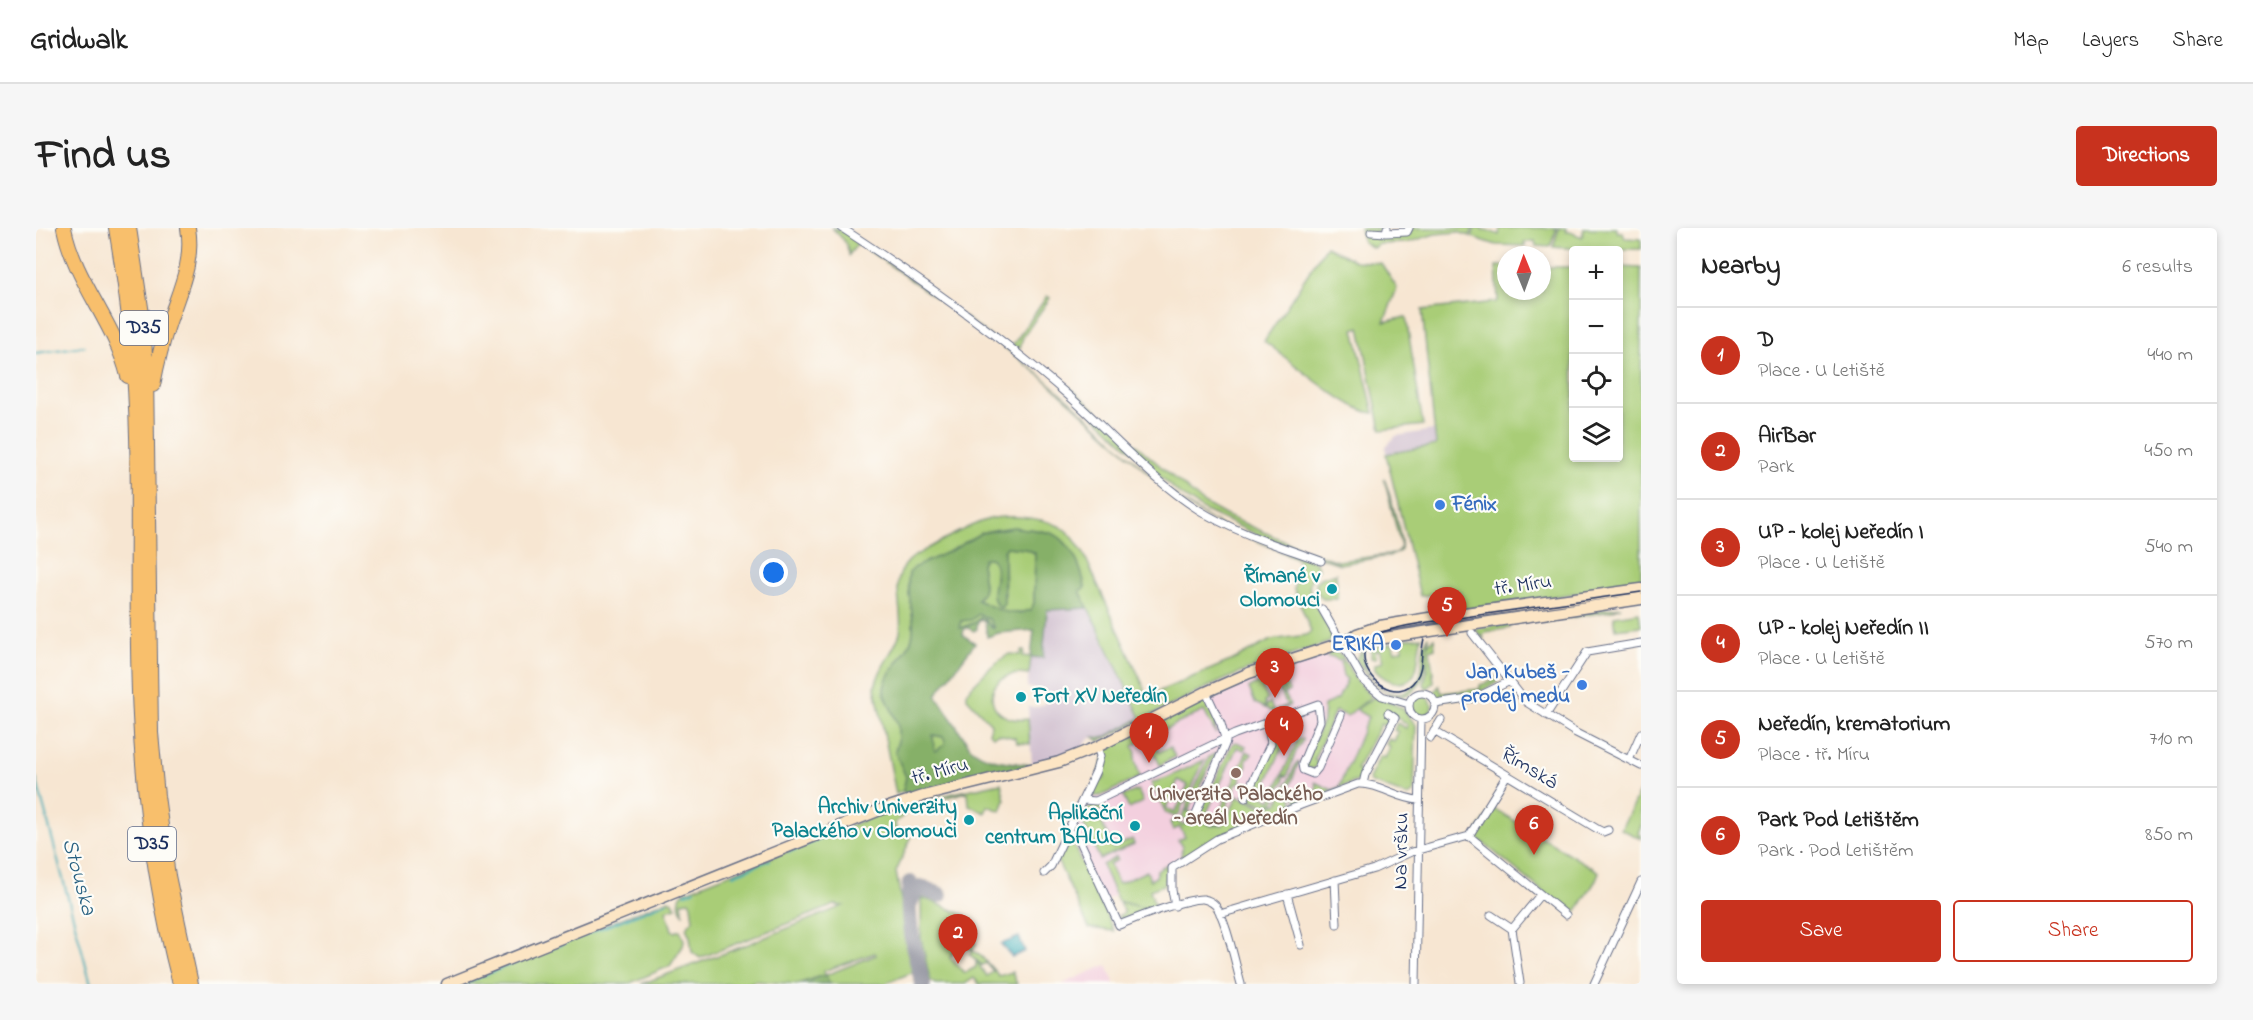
<!DOCTYPE html>
<html lang="en">
<head>
<meta charset="utf-8">
<style>
  body { margin:0; font-family:"Indie Flower",sans-serif; background:#f6f6f6; color:#222 }
  .controls { position:absolute; right:18px; top:18px; display:grid; overflow:hidden; border-radius:6px; box-shadow:0 3px 9px #0003 }
  .controls button { width:54px; height:54px; display:grid; place-items:center; padding:0; border:0; border-bottom:2px solid #e0e0e0; background:#fff; color:#222; font:30px sans-serif }
  .compass { position:absolute; left:1461px; top:18px; width:54px; height:54px; border-radius:50%; background:#fff; box-shadow:0 3px 9px #0003; rotate:359deg }
  .you { position:absolute; left:738px; top:345px; width:21px; height:21px; margin:-15px; border:4px solid #fff; border-radius:50%; background:#1a73e8; box-shadow:0 0 0 9px #1a73e833 }
  .badge { display:grid; place-items:center; width:39px; height:39px; border-radius:50%; background:#c8321e; color:#fff; font-size:20px; font-weight:700 }
  .pin { position:absolute; translate:-50% -50px; filter:drop-shadow(0 2px 3px #0008) }
  .pin::after { content:''; position:absolute; top:32px; width:21px; height:18px; background:inherit; clip-path:polygon(0 0,100% 0,50% 100%) }
  .list { margin:0; padding:0; list-style:none }
  h2 { display:flex; justify-content:space-between; align-items:center; height:78px; margin:0; padding:0 24px; font-size:26px }
  h2 small { font-size:20px; font-weight:400; color:#767676 }
  .list li { display:grid; grid-template-columns:39px 1fr auto; gap:18px; align-items:center; box-sizing:border-box; height:96px; padding:0 24px; border-top:2px solid #e0e0e0 }
  .list b { display:block; font-size:22px; white-space:nowrap }
  .list p { margin:0; font-size:20px; white-space:nowrap; color:#767676 }
  .list em { font-size:20px; font-style:normal; color:#767676 }
  .actions { display:flex; gap:12px; padding:18px 24px }
  .actions a { flex:1; padding:14px 0; border:2px solid #c8321e; border-radius:6px; text-align:center; font-size:21px; color:#c8321e }
  .actions .main { background:#c8321e; color:#fff }
  .icon { flex:none; width:33px; height:33px; fill:none; stroke:currentColor; stroke-width:2; stroke-linecap:round; stroke-linejoin:round }
  .map { position:relative; flex:none; width:1605px; height:756px; overflow:hidden; border-radius:6px }
  header { display:flex; align-items:center; gap:36px; box-sizing:border-box; height:84px; padding:0 30px; background:#fff; border-bottom:2px solid #e0e0e0 }
  header strong { font-size:28px }
  nav { display:flex; gap:33px; margin-inline-start:auto; font-size:21px }
  .intro { display:flex; align-items:center; justify-content:space-between; box-sizing:border-box; height:144px; padding:0 36px }
  h1 { margin:0; font-size:42px }
  .button { padding:15px 27px; border-radius:6px; background:#c8321e; color:#fff; font-size:21px; font-weight:700 }
  main { display:flex; gap:36px; padding:0 36px }
  aside { flex:1; background:#fff; border-radius:6px; box-shadow:0 3px 9px #0003 }
  .map>svg:first-child { display:block }
</style>
</head>
<body>
<header>
<strong>Gridwalk</strong>
<nav><a>Map</a><a>Layers</a><a>Share</a></nav>
</header>
<div class="intro"><h1>Find us</h1><a class="button">Directions</a></div>
<main>
<div class="map">
<svg width="1605" height="756" viewBox="0 0 1605 756">
  <rect width="100%" height="100%" fill="#fdfcf7"/>
  <filter id="ink" filterUnits="userSpaceOnUse"><feTurbulence type="fractalNoise" baseFrequency=".0167" numOctaves="2"/><feDisplacementMap in="SourceGraphic" scale="12" xChannelSelector="R" yChannelSelector="G"/><feConvolveMatrix kernelMatrix="1 2 1 2 8 2 1 2 1" color-interpolation-filters="sRGB"/></filter>
  <filter id="wash" filterUnits="userSpaceOnUse"><feTurbulence type="fractalNoise" baseFrequency=".008" numOctaves="4" result="noise"/><feDisplacementMap in="SourceGraphic" scale="24" xChannelSelector="R" yChannelSelector="G"/><feGaussianBlur stdDeviation="1.35" result="paint"/><feColorMatrix in="noise" values="0 0 0 0 0 0 0 0 0 0 0 0 0 0 0 0 0 1.4 0 .05"/><feComposite in="paint" operator="in"/></filter>
  <g filter="url(#wash)">
    <rect width="100%" height="100%" fill="#f7e6d2"/>
    <path fill="#f3cfde" d="M1301 424 1339 502 1310 557 1178 610 1132 635 1121 643 1120 649 1058 677 1031 618 1060 561 1065 556 1087 515 1216 453Z
      M1071 737 1079 756H1026L1063 740Z"/>
    <path fill="#cfbdce" d="M1398 202 1400 217 1350 226V218L1360 208Z
      M1030 380H1052L1105 490 1066 510 1058 509 1051 512 1046 520 996 537 992 479H1003L1008 476 1011 470 1008 464 991 459 995 429H1007L1011 382Z"/>
    <path fill="#a9cd77" stroke="#627e6a" stroke-width="1.5" fill-rule="evenodd" d="M796 0C811 0 844 29 857 38 914 79 972 119 1025 165 1068 201 1106 244 1151 277 1189 304 1237 319 1280 334L1282 341C1261 361 1284 383 1296 405L1294 414 1211 442 1170 460 1063 513 1058 509 1067 510 1105 490 1044 363 1049 359C1046 342 1037 321 1023 310 1008 298 963 298 946 305 936 309 927 316 918 321 903 329 886 334 873 345 869 366 881 390 876 410 870 430 848 443 848 464L862 497V513L859 524 870 549 867 563 860 566 839 459C843 438 858 424 864 405 868 374 849 348 880 327 902 315 926 300 950 292 971 286 1004 289 1023 298 1035 304 1041 315 1048 326L1112 468 1199 431 1235 412 1271 407 1275 403 1258 361 1262 333 1260 330 1176 293 1138 268 1005 148 951 106 822 15 813 27C812 15 804 8 796 0Z
      M1324 0H1346L1334 7 1369 8 1374 6 1376 0H1437L1434 8 1422 4 1399 6 1371 15 1342 16 1337 20 1327 14Z
      M1439 0H1446L1447 2H1451L1463 7 1464 0H1521L1514 19 1500 18 1499 13 1488 14 1489 18 1460 17 1436 9Z
      M1523 0H1530V4H1534L1546 9 1548 0H1581V4H1587L1589 10 1605 11V21L1555 22 1517 19Z
      M1290 18 1319 33 1345 35 1361 60 1348 94 1370 89 1387 197 1345 202 1324 99 1318 101 1338 185C1314 185 1250 129 1228 113Z
      M1460 38H1470V63H1506V39H1537L1538 230H1582L1583 39 1605 40V356L1430 381 1427 378 1424 363 1384 368 1350 226 1400 217 1386 82 1460 74 1462 71Z
      M1011 68 1014 70 987 109 984 120 976 118Z
      M1031 157 1166 274 1189 287 1269 322 1301 333 1359 326 1365 319 1348 250C1352 261 1368 312 1365 321 1363 325 1361 325 1357 327L1304 336 1231 311 1169 283 1141 264 1028 160Z
      M971 319 989 321 999 325 998 375 995 382C973 390 960 380 941 372L947 364 948 357 945 336 948 330H954C966 338 953 361 960 377L969 367 968 323Z
      M1300 345 1301 357 1296 359 1297 362 1301 361V371H1287L1281 364 1280 354 1284 350Z
      M1585 379 1575 383 1508 394 1506 392 1507 390Z
      M1603 384 1605 398 1580 401 1578 388Z
      M943 386 953 391 958 400H956L948 391 924 400 925 393Z
      M1472 395 1474 400 1451 404 1447 407 1448 412 1439 401Z
      M1386 409C1382 419 1383 428 1381 438 1376 463 1351 456 1339 442L1338 437 1347 433 1343 422 1339 423 1340 430H1335V420L1356 415 1359 423 1367 421 1366 411Z
      M1392 409C1392 414 1389 446 1387 450 1368 489 1333 454 1320 431L1327 422C1324 448 1355 481 1378 458 1392 444 1381 423 1392 409Z
      M1398 410 1399 420 1394 422 1398 454 1391 461 1388 456C1389 451 1391 446 1391 442 1392 430 1387 417 1398 410Z
      M985 423H988L987 428 995 429 993 447C944 439 944 498 992 491L994 516 981 515 979 510 962 506 957 508 953 505 955 496 931 470V463L956 438 973 426 984 427Z
      M1297 423 1306 427 1308 431 1303 433 1297 429H1292L1290 426 1256 439 1252 448 1247 451 1253 463 1250 465 1242 451 1249 465 1247 466 1250 468 1254 477 1239 485 1230 480 1231 476 1234 475 1238 484 1251 477 1239 453 1226 459 1232 472 1229 473V480L1219 475 1213 460 1228 453 1237 443Z
      M1309 433 1318 449 1335 469 1311 488 1299 483 1278 532 1282 534 1279 540 1273 541 1269 538V533L1287 493 1288 477 1302 471 1311 451 1307 448 1305 435Z
      M1456 446 1462 454C1447 463 1414 479 1398 465L1403 458 1406 465 1444 461V457L1457 453 1456 448 1447 449V447Z
      M1340 468 1366 480 1380 497 1378 564 1372 568 1334 554 1333 551 1344 528 1349 530 1354 519 1350 516 1353 511 1358 513 1362 504 1358 502 1361 495 1370 500 1372 497 1352 483 1354 491 1351 499 1345 496 1320 542 1326 545 1321 553 1261 576 1259 569 1269 564 1281 562 1279 554 1296 562 1303 559 1332 489 1322 483 1321 481Z
      M1376 478a10 10 0 1 1 20 0a10 10 0 1 1-20 0Z
      M1168 472 1181 497H1179L1180 506 1168 483 1115 508 1123 524 1134 519 1139 529 1124 537 1111 510 1097 518 1100 525 1099 532 1104 549 1065 568H1058L1055 566 1062 550 1067 552 1069 549 1063 546 1071 522 1075 519Z
      M1259 490 1253 495 1252 507 1225 567 1235 572 1262 511 1266 510 1267 512 1261 521 1251 548 1248 547V553L1243 561 1239 574 1229 577 1214 571 1239 515 1240 497Z
      M897 507 907 509 909 512V517L900 523 898 521Z
      M1200 514 1210 518 1208 522 1201 519 1168 591 1179 595 1211 523 1216 526 1211 530C1209 536 1214 540 1205 544 1202 551 1209 551 1199 558V563L1193 572 1190 584 1186 586 1184 596H1176L1162 590 1196 516Z
      M1180 525 1153 582 1150 580 1173 529Z
      M1168 532 1149 575H1147L1143 587 1139 589 1130 585 1115 555 1131 550ZM1142 552 1152 557 1139 585 1130 580Z
      M1261 534H1263L1252 563 1255 567 1258 576 1145 630 1146 619 1142 612 1149 609 1144 599 1137 602 1134 594 1139 593 1148 597 1151 592 1146 589 1149 582 1156 585 1155 588 1175 598 1187 597 1202 568 1227 579 1242 575Z
      M965 555 969 572 965 583 952 578 949 585 933 577 932 565 930 564 878 578 859 595 860 601 875 610 860 644 874 723 880 743 848 756H793L790 747 840 727 839 725 788 743 789 747 762 756 718 753 713 756H605L705 719 807 678 799 677 664 730 656 724 654 709 650 700 657 692 655 677 653 673 646 674 647 685C642 679 642 669 648 664L863 578 864 581 900 569Z
      M1605 561V598L1602 605 1605 607V611L1585 601Z
      M1102 562 1107 574 1093 581 1087 568Z
      M1064 576 1067 581 1061 584 1077 620 1096 611 1098 616 1064 631 1044 589 1048 582Z
      M1457 580 1563 644 1559 654 1540 684 1528 675 1525 678 1441 610 1443 601Z
      M1036 609 1041 614 1037 616 1078 703 1053 700 1021 632 1032 611Z
      M1080 629 1081 632 1073 636 1082 656 1111 643 1114 652 1120 649 1121 642 1133 635 1135 638 1128 657 1114 662 1119 678 1108 680 1082 673 1066 637Z
      M885 669 929 687 911 702 920 698 922 701 916 708 921 715 929 709 940 715 937 722 925 716 921 718 914 730 929 745 940 739V734L945 738 944 739 951 748 957 743 950 735 946 737 933 726 936 723 943 726 963 748 976 744 981 756H943L938 750 929 756H900L894 752 885 710Z
      M632 672 637 674 640 679 630 682 636 702 639 704 644 702 648 712 647 718 634 738 592 756H420Z
      M1083 674 1113 681 1086 691 1082 688 1088 685Z"/>
    <path fill="#86b068" stroke="#507063" stroke-width="1.5" fill-rule="evenodd" d="M977 299C990 301 1003 302 1015 305 1034 311 1046 341 1049 359L1044 363 1052 380 1011 382 1007 430 995 429 998 402 963 405 951 409 949 394 944 391 941 396V401L938 403 932 400 928 401 927 407 939 415 900 467 934 519C951 534 974 534 996 537L869 566 867 563 870 549 859 524 862 513V497L848 464C848 443 870 430 876 410 881 389 869 366 873 345L879 339 918 321 945 305ZM971 319 989 321 999 325 998 375 995 382C973 390 960 380 941 372L947 364 948 357 945 336 948 330H954C971 341 945 368 965 380L968 376V323ZM943 386 953 391 958 400H956L948 391 944 390 936 396 924 400 925 393 935 392ZM897 507 907 509 909 512V516L900 523 898 521Z
      M790 747 793 756H762L789 747Z"/>
    <path fill="#3aaab6" stroke="#2a6c8a" stroke-width="1.5" d="M983 709 989 723 976 729 965 716Z"/>
    <g fill="none" stroke-linecap="round" stroke-linejoin="round">
      <path stroke="#3aaab6" stroke-width="2" d="M0 125 48 118
        M0 550 55 756
        M753 624 792 608
        M697 647 734 632
        M649 666 659 662
        M426 756 631 674"/>
      <path stroke="#898a98" stroke-width="16" d="M874 655C869 689 878 724 887 756
        M873 677 879 663 884 659 904 667"/>
    </g>
  </g>
  <g filter="url(#ink)">
    <g fill="none" stroke-linecap="round" stroke-linejoin="round">
      <defs>
        <path id="street" d="M806 0C884 51 962 106 1033 168 1076 206 1114 251 1163 282 1200 305 1244 318 1285 333
          M1351 0 1350 5 1371 4 1373 0
          M1335 4 1350 5
          M1286 381 1327 452 1346 468 1373 476
          M1436 405 1490 474 1540 505 1605 538
          M1373 478a13 13 0 1 1 26 0a13 13 0 1 1-26 0Z
          M1399 476 1439 470 1474 453
          M1510 487 1551 424 1605 415
          M1398 503 1563 602 1567 604 1572 602
          M1394 510 1405 492
          M1593 532 1605 505
          M1327 556 1329 547 1359 490 1352 485
          M1209 570 1235 515 1231 495
          M1047 572 1060 573 1199 506 1282 476 1284 493 1266 536 1267 542 1277 546 1282 540 1305 487
          M1159 588 1190 514 1185 496 1170 464
          M1032 603 1043 611 1083 697C1100 690 1151 670 1167 671 1172 672 1176 674 1179 677 1190 689 1200 739 1205 756
          M1433 608 1471 547
          M1008 645 1015 638 1060 543 1064 528 1061 519
          M1299 652 1301 696
          M1251 666 1265 717
          M1139 678 1136 662V640L1181 611 1265 577 1322 556C1343 555 1362 571 1383 572
          M1184 686 1338 641 1375 624 1433 608 1530 687
          M1455 687 1476 701
          M1484 755 1476 701 1504 667
          M1380 756 1385 491
          M1558 756 1605 654"/>
        <path id="secondary" d="M1308 416 1321 406 1344 398 1399 389 1605 361
          M411 756 844 582 887 568 1023 534 1061 519 1170 464 1213 445 1296 418 1605 371"/>
        <path id="highway" d="M28 0C39 54 79 95 92 148
          M80 0C88 47 95 96 98 144 106 258 98 373 104 488 108 578 121 668 144 756
          M93 0 107 93 110 144 115 505 121 568 132 648 155 756
          M117 157C121 136 126 115 133 94 143 63 158 34 152 0"/>
      </defs>
      <use href="#street" stroke="#686f87" stroke-width="9"/>
      <use href="#secondary" stroke="#686f87" stroke-width="13"/>
      <use href="#highway" stroke="#686f87" stroke-width="16"/>
      <use href="#street" stroke="#fff" stroke-width="7"/>
      <use href="#secondary" stroke="#fce5c4" stroke-width="10"/>
      <use href="#highway" stroke="#f8bf6c" stroke-width="14"/>
      <path stroke="#1b2f5e" stroke-width="1.5" d="M1388 411C1384 424 1388 440 1380 451 1363 477 1326 452 1328 426 1329 417 1335 408 1344 405 1362 397 1407 392 1429 389 1488 381 1546 372 1605 364"/>
    </g>
  </g>
  <g fill="#3f7fe0" stroke="#fdfcf7" stroke-width="2">
    <circle cx="1404" cy="277" r="6"/>
    <circle cx="1360" cy="417" r="6"/>
    <circle cx="1546" cy="457" r="6"/>
  </g>
  <g fill="#0f9aa8" stroke="#fdfcf7" stroke-width="2">
    <circle cx="1296" cy="361" r="6"/>
    <circle cx="985" cy="469" r="6"/>
    <circle cx="933" cy="592" r="6"/>
    <circle cx="1099" cy="598" r="6"/>
  </g>
  <circle fill="#8d6e63" stroke="#fdfcf7" stroke-width="2" cx="1200" cy="545" r="6"/>
  <g text-anchor="middle" dominant-baseline="central" stroke-width="4.5" stroke-linejoin="round" paint-order="stroke">
    <g fill="#fdfcf7" stroke="#5f6c8c" stroke-width="1.5">
      <rect x="84" y="83" width="48" height="34" rx="4.5"/>
      <rect x="92" y="599" width="48" height="34" rx="4.5"/>
    </g>
    <g font-size="20" font-weight="bold" fill="#1b2f5e">
      <text x="108" y="100">D35</text>
      <text x="116" y="616">D35</text>
    </g>
    <g font-size="21" font-weight="bold" fill="#366cbe" stroke="#fdfcf7" text-anchor="end">
      <text x="1416" y="277" text-anchor="start">Fénix</text>
      <text x="1348" y="417">ERIKA</text>
      <text x="1534" y="445">Jan Kubeš -<tspan x="1534" dy="24">prodej medu</tspan></text>
    </g>
    <g font-size="21" font-weight="bold" fill="#0d838f" stroke="#fdfcf7" text-anchor="end">
      <text x="1284" y="349">Římané v<tspan x="1284" dy="24">Olomouci</tspan></text>
      <text x="997" y="469" text-anchor="start">Fort XV Neředín</text>
      <text x="921" y="580">Archiv Univerzity<tspan x="921" dy="24">Palackého v Olomouci</tspan></text>
      <text x="1087" y="586">Aplikační<tspan x="1087" dy="24">centrum BALUO</tspan></text>
    </g>
    <g font-size="21" fill="#1b2f5e" stroke="#fdfcf7">
      <text transform="translate(1487 358) rotate(-8)">tř. Míru</text>
      <text transform="translate(1493 541) rotate(31)">Římská</text>
      <text transform="translate(904 544) rotate(-15)">tř. Míru</text>
      <text transform="translate(1366 623) rotate(-89)">Na vršku</text>
    </g>
    <g font-size="21" font-weight="bold" fill="#785e54" stroke="#fdfcf7">
      <text x="1200" y="567">Univerzita Palackého<tspan x="1200" dy="24">– areál Neředín</tspan></text>
    </g>
    <g font-size="22" font-style="italic" fill="#276081" stroke="#fdfcf7">
      <text transform="translate(42 649) rotate(75)">Stouska</text>
    </g>
  </g>
</svg>
<div class="controls">
<button>+</button>
<button>−</button>
<button><svg class="icon" aria-label="locate" viewBox="0 0 24 24"><circle cx="12" cy="12" r="6"/><path d="M12 2v4M12 18v4M2 12h4M18 12h4"/></svg></button>
<button><svg class="icon" aria-label="layers" viewBox="0 0 24 24"><path d="M12 4l9 5-9 5-9-5zM3 14l9 5 9-5"/></svg></button>
</div>
<svg class="compass" viewBox="-18 -18 36 36"><path d="M0-13l5 13h-10z" fill="#e53935"/><path d="M0 13l5-13h-10z" fill="#767676"/></svg>
<div class="you"></div>
<div class="pin badge" style="left:1113px;top:535px">1</div>
<div class="pin badge" style="left:922px;top:736px">2</div>
<div class="pin badge" style="left:1239px;top:470px">3</div>
<div class="pin badge" style="left:1248px;top:528px">4</div>
<div class="pin badge" style="left:1411px;top:409px">5</div>
<div class="pin badge" style="left:1498px;top:627px">6</div>
</div>
<aside>
<h2>Nearby<small>6 results</small></h2>
<ul class="list">
<li><span class="badge">1</span><div><b>D</b><p>Place · U Letiště</p></div><em>440 m</em></li>
<li><span class="badge">2</span><div><b>AirBar</b><p>Park</p></div><em>450 m</em></li>
<li><span class="badge">3</span><div><b>UP – kolej Neředín I</b><p>Place · U Letiště</p></div><em>540 m</em></li>
<li><span class="badge">4</span><div><b>UP – kolej Neředín II</b><p>Place · U Letiště</p></div><em>570 m</em></li>
<li><span class="badge">5</span><div><b>Neředín, krematorium</b><p>Place · tř. Míru</p></div><em>710 m</em></li>
<li><span class="badge">6</span><div><b>Park Pod Letištěm</b><p>Park · Pod Letištěm</p></div><em>850 m</em></li>
</ul>
<div class="actions"><a class="main">Save</a><a>Share</a></div>
</aside>
</main>
</body>
</html>
